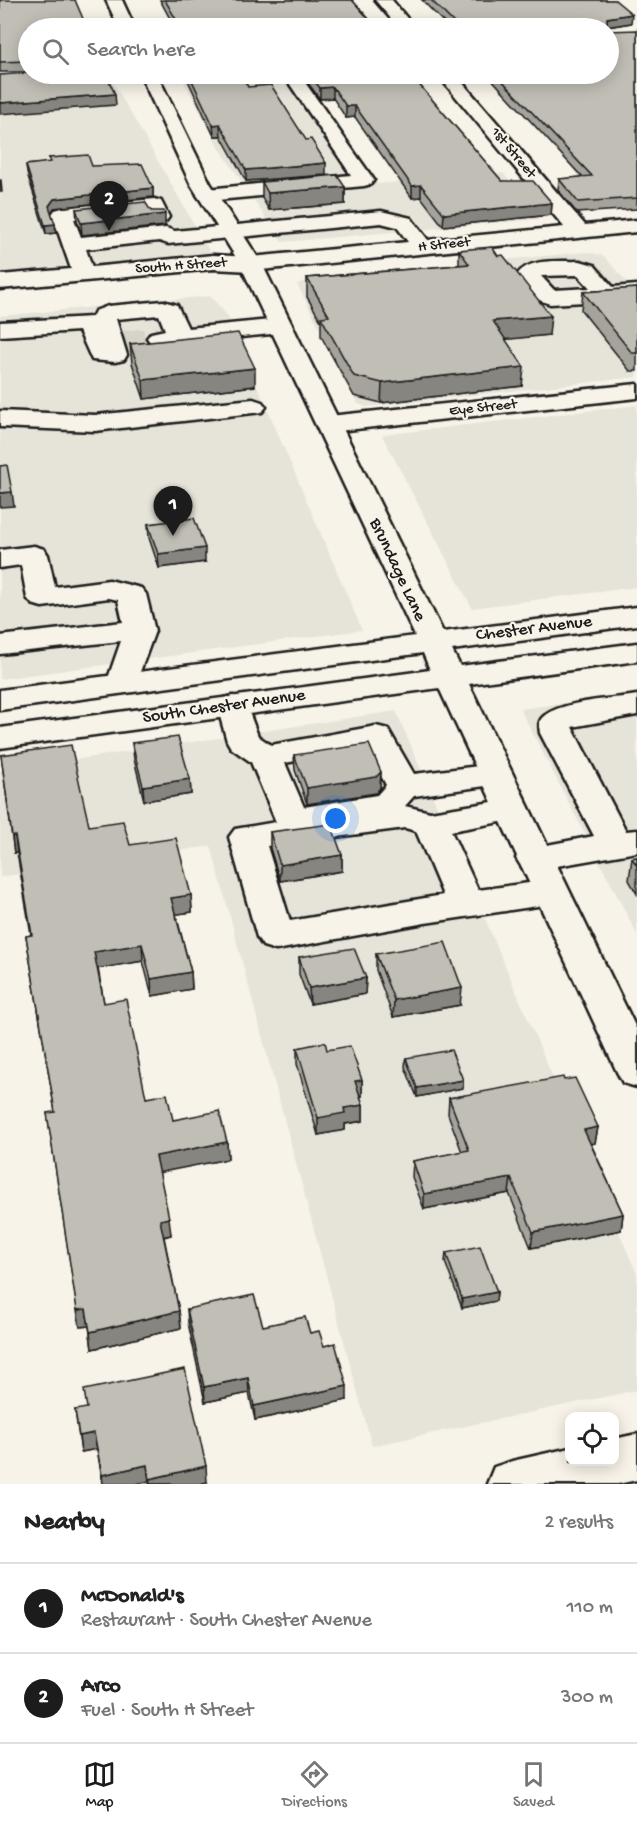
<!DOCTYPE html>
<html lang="en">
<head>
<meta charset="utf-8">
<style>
  body { margin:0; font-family:"Gochi Hand",sans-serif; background:#f2f2f2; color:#222 }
  .controls { position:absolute; right:18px; bottom:18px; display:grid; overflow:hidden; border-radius:12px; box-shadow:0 3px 15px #0003 }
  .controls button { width:54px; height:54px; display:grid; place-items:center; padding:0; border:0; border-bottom:2px solid #e0e0e0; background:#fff; color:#222; font:30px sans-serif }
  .you { position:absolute; left:336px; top:819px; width:21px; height:21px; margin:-15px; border:4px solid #fff; border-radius:50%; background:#1a73e8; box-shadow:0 0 0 9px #1a73e833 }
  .badge { display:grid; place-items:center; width:39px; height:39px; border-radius:50%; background:#1c1c1c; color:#fff; font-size:20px; font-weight:700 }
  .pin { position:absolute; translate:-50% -50px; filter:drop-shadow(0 2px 3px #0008) }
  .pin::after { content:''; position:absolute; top:32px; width:21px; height:18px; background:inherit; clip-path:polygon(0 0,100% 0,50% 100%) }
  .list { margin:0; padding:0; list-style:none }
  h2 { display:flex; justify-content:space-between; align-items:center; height:78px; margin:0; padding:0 24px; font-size:26px }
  h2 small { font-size:20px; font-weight:400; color:#767676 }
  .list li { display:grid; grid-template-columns:39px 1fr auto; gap:18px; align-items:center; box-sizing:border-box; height:90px; padding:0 24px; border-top:2px solid #e0e0e0 }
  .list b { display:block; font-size:22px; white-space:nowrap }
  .list p { margin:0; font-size:20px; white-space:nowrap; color:#767676 }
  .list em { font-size:20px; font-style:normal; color:#767676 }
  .icon { flex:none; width:33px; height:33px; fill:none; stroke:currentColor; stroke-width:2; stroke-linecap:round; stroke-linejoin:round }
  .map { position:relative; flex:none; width:637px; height:1484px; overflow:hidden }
  .search { position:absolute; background:#fff; box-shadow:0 3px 15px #0003; left:18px; right:18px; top:18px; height:66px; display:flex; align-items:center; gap:15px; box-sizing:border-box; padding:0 21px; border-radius:33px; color:#767676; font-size:22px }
  .sheet { height:258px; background:#fff }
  nav { display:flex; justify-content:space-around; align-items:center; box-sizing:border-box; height:84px; border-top:2px solid #e0e0e0; background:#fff; font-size:16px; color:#767676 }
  nav a { display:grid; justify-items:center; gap:3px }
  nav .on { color:#1c1c1c }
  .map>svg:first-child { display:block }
</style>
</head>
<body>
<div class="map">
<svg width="637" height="1484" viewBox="0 0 637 1484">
  <rect width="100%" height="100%" fill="#f7f3e8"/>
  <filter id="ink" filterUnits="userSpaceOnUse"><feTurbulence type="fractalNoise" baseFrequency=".0167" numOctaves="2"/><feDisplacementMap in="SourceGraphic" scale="12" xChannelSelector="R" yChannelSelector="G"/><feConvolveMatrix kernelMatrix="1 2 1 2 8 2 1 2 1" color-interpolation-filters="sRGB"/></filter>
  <g filter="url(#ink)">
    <path fill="#e6e3d9" d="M180 74H284L350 176 246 188 218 146Z
      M98 79 113 82 215 261 0 280V86Z
      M503 173 540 219 282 242 250 195Z
      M586 252 604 256 637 294V377L366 407 358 404 297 284 315 278Z
      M210 296 227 315 362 630 0 679V316Z
      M637 405V587L472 608 382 435Z
      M637 693V934L520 709Z
      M396 711 637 1274V1390L372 1446 211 846 0 877V771Z"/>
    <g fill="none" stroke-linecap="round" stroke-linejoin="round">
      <path stroke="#d6d3c9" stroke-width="22" stroke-dasharray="22 11" stroke-linecap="butt" d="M123 342 159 338"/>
      <defs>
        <path id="minor" d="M375 0H392L415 28H399Z
          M283 74H299L374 180 371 184 364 186 207 201 200 199 197 195 200 191 207 189 351 175Z
          M437 74H455L585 225 637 220V232L251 271 213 269 0 289V275L71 269 52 214 55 210 62 208 154 199 161 201 169 217 166 221H152L147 212 74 219 81 237 166 228 175 231 381 211 411 218 428 240 564 227ZM381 223 397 227 408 242 251 257 213 255 92 267 86 249 159 241 168 244Z
          M580 261 594 265 613 287 637 285V299L550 304 534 298 517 275C529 257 560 262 580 261ZM578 275 590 288 554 290 541 276Z
          M163 301 177 305 188 328 281 319 289 321 293 326 289 331 281 333 193 342 194 346 190 351 169 356 161 354 157 349 160 345 151 343 147 338 151 333 165 330 159 315 116 319 127 355 124 360 115 362 92 360 79 331 0 336V322L92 317 95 311 108 306Z
          M637 384V398L329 432 320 429 316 424 320 419 329 416Z
          M253 399 262 402 266 407 262 412 95 431 0 427V411L95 415Z
          M34 546 44 549 48 555 55 587 109 580 141 588 146 594 155 631 133 691 122 693 111 691 106 684 121 641 0 654V636L123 622 118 600 109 598 42 607 32 604 27 598 21 565 0 568V550Z
          M637 695V715L572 727 626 831 637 830V852L534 870 521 866 516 858 521 850 594 836 540 733C539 726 538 721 544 716 562 701 613 699 637 695Z
          M233 696 244 699 258 736 271 745 376 726 388 729 414 774 495 764 507 767 512 775 507 783 414 796 405 806 430 812 511 799 523 802 528 810 523 818 451 831 478 890 551 880 564 883 569 892 564 901 551 904 425 923 276 950 263 946 257 937 229 837 235 829 276 822 251 762 231 748 227 741 217 706 222 699ZM366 748 386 785 377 795 304 807 285 763ZM405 828 416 831 443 895 290 921 267 846Z
          M637 1434V1480L618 1484H487L494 1467 512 1461 570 1448V1462H614V1439Z"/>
        <path id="major" d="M106 0H122L135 28H119Z
          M140 74H157L210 183 262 264 443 632 637 607V625L452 650 460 666 637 643V661L469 684 637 1030V1087L623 1083 617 1072 439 688 0 748V728L430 670 423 653 0 710V690L415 636 240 264 190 183Z"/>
      </defs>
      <use href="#minor" stroke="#1c1c1c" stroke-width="5"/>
      <use href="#major" stroke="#1c1c1c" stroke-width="5"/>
      <use href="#minor" fill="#f7f3e8" fill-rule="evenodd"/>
      <use href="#major" fill="#f7f3e8" fill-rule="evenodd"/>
    </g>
    <path fill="#a5a39c" stroke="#1c1c1c" stroke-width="1.5" d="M0 0 28 28V72H0Z
      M160 0H352L377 28H175Z
      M422 0H615L631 23 607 27V28H449Z
      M637 30V209L577 213 558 190 559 179 582 177 487 74H609Z
      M185 74H240L248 87 326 175 246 181 221 136H214Z
      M301 74H410L502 181 552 203 551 215 443 226 421 197 412 198 355 117 346 118 333 98 320 99Z
      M49 158 92 166 153 188V197L54 208 51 213 56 233 46 234 27 173 26 165 50 163Z
      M262 182 345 187V204L269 210 262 198Z
      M76 209 151 211 165 226 82 235 77 221Z
      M459 250 549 335 505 339 522 386 381 403 354 396 321 336V321L307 297V278L459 265Z
      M637 288V371H630L581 310 583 292Z
      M130 344 255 386 144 399 132 363Z
      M148 524 205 562 159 568 149 538Z
      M132 743 190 779 191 794 144 801 134 759Z
      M1 755 89 826 130 845 191 895 192 912 176 914 191 972 192 989 152 996 143 961 98 968 104 1003 146 1098 173 1120 227 1142 228 1159 159 1172 171 1235 164 1237 179 1311 181 1328 92 1349 89 1326 80 1327 47 1113 55 1112 26 936 31 935 17 853H14Z
      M294 755 381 772 380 788 376 793 307 804 295 770Z
      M270 832 342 855V871L280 881 270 848Z
      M637 857V894L629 880 632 858Z
      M376 954 460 1005 393 1017 376 970Z
      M299 957 366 978 365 994 310 1004 299 974Z
      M297 1048 327 1050 362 1080V1096H360L363 1105V1121L345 1124V1130L318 1135 297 1064Z
      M406 1058 463 1080V1088L417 1097 405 1067Z
      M564 1080 598 1127 595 1143 591 1144 623 1214 621 1230 531 1248 509 1193 424 1209 412 1177 413 1161 462 1152 448 1114 449 1098Z
      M446 1253 497 1292 496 1301 462 1308 445 1262Z
      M187 1309 263 1326 310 1333 324 1346 347 1400 255 1420 249 1393 205 1402 188 1323Z
      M75 1410 207 1482 200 1484H149V1481L136 1484H103L97 1449 81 1452Z"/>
    <path fill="#86857f" stroke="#1c1c1c" stroke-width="1.5" d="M632 14 631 23 606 27 607 18Z
      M333 87V98L320 99V88Z
      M115 94 116 105 0 114V103Z
      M346 106H355V117L346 118Z
      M220 124 221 136H214L213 125Z
      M326 163V175L246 181V170Z
      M0 180H1L2 192H0Z
      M421 185V197L412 198V186Z
      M345 187V204L269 210 268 193Z
      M153 188V197L54 208 50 215 49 206 54 199Z
      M552 203 551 215 443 226 444 214Z
      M165 214V226L82 235 81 223Z
      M55 224 56 233 46 234 45 225Z
      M551 316 549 335 492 341 493 321Z
      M524 367 522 386 381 403 382 383Z
      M255 368V386L144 399 143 380Z
      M12 492 14 506 0 507V493Z
      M205 548V562L159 568 158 554Z
      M381 772 380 788 376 793 307 804V788Z
      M190 779 191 794 144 801 143 786Z
      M12 836H15L17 853H14Z
      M342 855V871L280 881V865Z
      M191 895 192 912 172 915 171 898Z
      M142 944 143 961 96 969 94 952Z
      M191 972 192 989 152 996 151 979Z
      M366 978 365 994 310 1004 309 988Z
      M462 988 460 1005 393 1017 394 1000Z
      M362 1080V1096L354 1097 355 1081Z
      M463 1080V1088L417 1097V1088Z
      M363 1105V1121L345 1124V1130L318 1135V1118L344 1108Z
      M598 1127 595 1143 582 1145 584 1130Z
      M227 1142 228 1159 157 1173 156 1156Z
      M511 1178 509 1193 424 1209V1194Z
      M623 1214 621 1230 531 1248 533 1232Z
      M169 1218 171 1235 161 1237 160 1220Z
      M497 1292 496 1301 462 1308V1299Z
      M86 1309 89 1326 80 1327 77 1310Z
      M179 1311 181 1328 92 1349 90 1332Z
      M248 1378 249 1393 205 1402 204 1387Z
      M347 1386V1400L255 1420 254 1406Z
      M94 1433 97 1449 81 1452 79 1436Z
      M147 1465 149 1481 136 1484H103L102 1475Z
      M206 1466 207 1482 200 1484H150L149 1479Z"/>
    <path fill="#c0beb5" stroke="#1c1c1c" stroke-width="1.5" d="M0 0H75L87 28H28V61L0 62Z
      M165 0H352L377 28H181Z
      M431 0H615L632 14 607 18V28H459Z
      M637 30V198L578 202 559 179 592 176 496 74H609V31Z
      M28 73 106 74 115 94 0 103V75Z
      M189 74H240L248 87 271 85 306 140 311 139 326 163 246 170 220 124 213 125Z
      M309 74H410L502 181H533L552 203 444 214 421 185 412 186 355 106H346L333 87 320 88Z
      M88 155 92 166 142 164 153 188 54 199 49 206 55 224 45 225 26 165 51 162 49 158Z
      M337 175 345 187 268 193 262 182Z
      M145 202 151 211H164L165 214 81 223 76 209Z
      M492 247 498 256 503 255 551 316 493 321 524 367 382 383 354 376 321 317 329 316 307 278 469 264 459 250Z
      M637 288V353H632L583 292Z
      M238 333 255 368 143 380 130 344Z
      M7 465 12 492 0 493V466Z
      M194 518 205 548 158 554 148 524Z
      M178 737 190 779 143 786 132 743Z
      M369 744 381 772 376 777 307 788 294 755Z
      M71 745 89 826 123 821 130 845 176 838 191 895 171 898 191 972 151 979 142 944 94 952 104 1003 126 999 146 1098 167 1094 173 1120 219 1111 227 1142 156 1156 169 1218 160 1220 179 1311 90 1332 86 1309 77 1310 47 1113 55 1112 26 936 32 935 15 836H12L1 755Z
      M331 824 342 855 280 865 270 832Z
      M637 857V866L632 858Z
      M445 942 462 988 394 1000 376 954Z
      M354 948 366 978 309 988 299 957Z
      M325 1042 327 1050 350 1046 362 1080 355 1081 363 1105 344 1108 345 1113 318 1118 297 1048Z
      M451 1050 463 1080 417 1088 406 1058Z
      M563 1077 564 1080 575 1078 598 1127 584 1130 623 1214 533 1232 511 1178 424 1194 413 1161 469 1150 449 1098Z
      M480 1246 497 1292 462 1299 446 1253Z
      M254 1295 263 1326 305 1317 310 1333 319 1331 324 1346 335 1343 347 1386 254 1406 248 1378 204 1387 187 1309Z
      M185 1369 206 1466 149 1479 147 1465 102 1475 94 1433 79 1436 75 1410 87 1408 84 1390Z"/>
  </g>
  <g text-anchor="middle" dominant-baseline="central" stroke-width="4.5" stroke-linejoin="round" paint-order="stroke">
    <g font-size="15" fill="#1c1c1c" stroke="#f7f3e8">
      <text transform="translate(513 153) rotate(50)">1st Street</text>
      <text transform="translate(444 245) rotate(-6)">H Street</text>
      <text transform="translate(181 266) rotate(-4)">South H Street</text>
      <text transform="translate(483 408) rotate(-6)">Eye Street</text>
    </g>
    <g font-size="18" fill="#1c1c1c" stroke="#f7f3e8">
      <text transform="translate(397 570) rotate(65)">Brundage Lane</text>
      <text transform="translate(534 629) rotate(-7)">Chester Avenue</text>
      <text transform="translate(224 707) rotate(-8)">South Chester Avenue</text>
    </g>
  </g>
</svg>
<div class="controls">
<button><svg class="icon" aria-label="locate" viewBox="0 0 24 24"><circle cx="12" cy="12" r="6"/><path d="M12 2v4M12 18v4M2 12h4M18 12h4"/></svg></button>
</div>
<div class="you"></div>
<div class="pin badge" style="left:173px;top:536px">1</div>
<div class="pin badge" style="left:109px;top:231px">2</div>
<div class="search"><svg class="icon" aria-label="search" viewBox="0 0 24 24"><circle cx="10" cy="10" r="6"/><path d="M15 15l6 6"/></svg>Search here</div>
</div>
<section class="sheet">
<h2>Nearby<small>2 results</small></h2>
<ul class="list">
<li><span class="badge">1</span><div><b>McDonald's</b><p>Restaurant · South Chester Avenue</p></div><em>110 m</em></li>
<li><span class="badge">2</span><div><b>Arco</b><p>Fuel · South H Street</p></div><em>300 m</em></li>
</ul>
</section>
<nav>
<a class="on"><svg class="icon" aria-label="map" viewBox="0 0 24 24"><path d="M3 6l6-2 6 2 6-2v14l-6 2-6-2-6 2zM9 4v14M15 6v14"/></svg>Map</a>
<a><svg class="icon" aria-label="directions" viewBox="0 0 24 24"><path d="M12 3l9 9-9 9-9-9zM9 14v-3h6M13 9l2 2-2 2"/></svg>Directions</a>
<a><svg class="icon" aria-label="saved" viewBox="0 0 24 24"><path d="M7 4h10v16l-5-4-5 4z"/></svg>Saved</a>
</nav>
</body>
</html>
